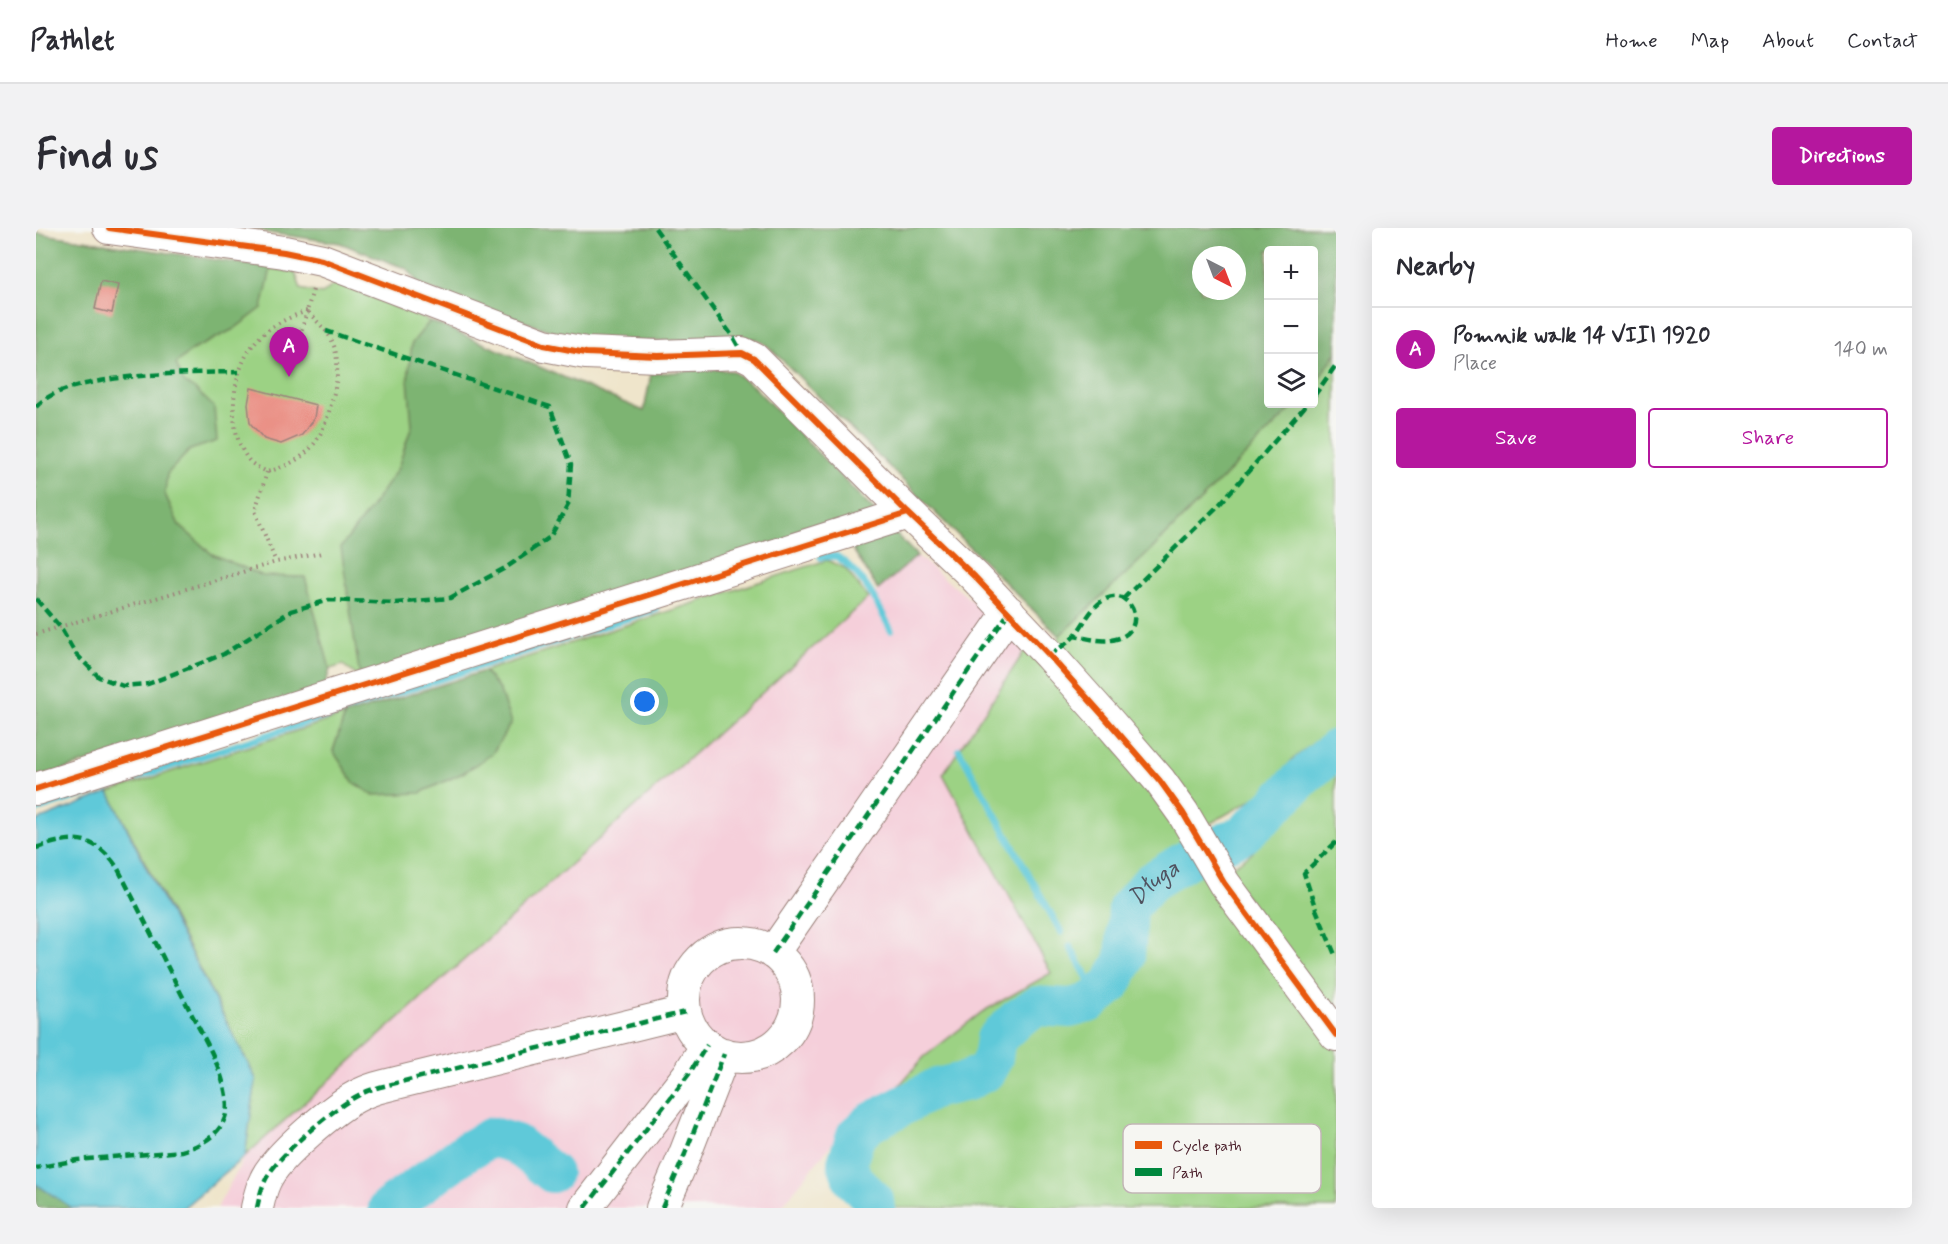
<!DOCTYPE html>
<html lang="en">
<head>
<meta charset="utf-8">
<style>
  body { margin:0; font-family:Mynerve,sans-serif; background:#f2f2f3; color:#2b2b33 }
  .controls { position:absolute; right:18px; top:18px; display:grid; overflow:hidden; border-radius:6px; box-shadow:0 6px 24px #0002 }
  .controls button { width:54px; height:54px; display:grid; place-items:center; padding:0; border:0; border-bottom:2px solid #e1e1e2; background:#fff; color:#2b2b33; font:30px sans-serif }
  .compass { position:absolute; left:1156px; top:18px; width:54px; height:54px; border-radius:50%; background:#fff; box-shadow:0 6px 24px #0002; rotate:138deg }
  .you { position:absolute; left:609px; top:474px; width:21px; height:21px; margin:-15px; border:4px solid #fff; border-radius:50%; background:#1a73e8; box-shadow:0 0 0 9px #1a73e833 }
  .badge { display:grid; place-items:center; width:39px; height:39px; border-radius:50%; background:#b5179e; color:#fff; font-size:20px; font-weight:700 }
  .pin { position:absolute; translate:-50% -50px; filter:drop-shadow(0 2px 3px #0008) }
  .pin::after { content:''; position:absolute; top:32px; width:21px; height:18px; background:inherit; clip-path:polygon(0 0,100% 0,50% 100%) }
  .list { margin:0; padding:0; list-style:none }
  h2 { display:flex; justify-content:space-between; align-items:center; height:78px; margin:0; padding:0 24px; font-size:26px }
  h2 small { font-size:20px; font-weight:400; color:#7c7c81 }
  .list li { display:grid; grid-template-columns:39px 1fr auto; gap:18px; align-items:center; box-sizing:border-box; height:84px; padding:0 24px; border-top:2px solid #e1e1e2 }
  .list b { display:block; font-size:22px; white-space:nowrap }
  .list p { margin:0; font-size:20px; white-space:nowrap; color:#7c7c81 }
  .list em { font-size:20px; font-style:normal; color:#7c7c81 }
  .actions { display:flex; gap:12px; padding:18px 24px }
  .actions a { flex:1; padding:14px 0; border:2px solid #b5179e; border-radius:6px; text-align:center; font-size:21px; color:#b5179e }
  .actions .main { background:#b5179e; color:#fff }
  .icon { flex:none; width:33px; height:33px; fill:none; stroke:currentColor; stroke-width:2; stroke-linecap:round; stroke-linejoin:round }
  .map { position:relative; flex:none; width:1300px; height:980px; overflow:hidden; border-radius:6px }
  header { display:flex; align-items:center; gap:36px; box-sizing:border-box; height:84px; padding:0 30px; background:#fff; border-bottom:2px solid #e1e1e2 }
  header strong { font-size:28px }
  nav { display:flex; gap:33px; margin-inline-start:auto; font-size:21px }
  .intro { display:flex; align-items:center; justify-content:space-between; box-sizing:border-box; height:144px; padding:0 36px }
  h1 { margin:0; font-size:42px }
  .button { padding:15px 27px; border-radius:6px; background:#b5179e; color:#fff; font-size:21px; font-weight:700 }
  main { display:flex; gap:36px; padding:0 36px }
  aside { flex:1; background:#fff; border-radius:6px; box-shadow:0 6px 24px #0002 }
  .map>svg:first-child { display:block }
</style>
</head>
<body>
<header>
<strong>Pathlet</strong>
<nav><a>Home</a><a>Map</a><a>About</a><a>Contact</a></nav>
</header>
<div class="intro"><h1>Find us</h1><a class="button">Directions</a></div>
<main>
<div class="map">
<svg width="1300" height="980" viewBox="0 0 1300 980">
  <rect width="100%" height="100%" fill="#f6f6f2"/>
  <filter id="ink" filterUnits="userSpaceOnUse"><feTurbulence type="fractalNoise" baseFrequency=".0167" numOctaves="2"/><feDisplacementMap in="SourceGraphic" scale="12" xChannelSelector="R" yChannelSelector="G"/><feConvolveMatrix kernelMatrix="1 2 1 2 8 2 1 2 1" color-interpolation-filters="sRGB"/></filter>
  <filter id="wash" filterUnits="userSpaceOnUse"><feTurbulence type="fractalNoise" baseFrequency=".008" numOctaves="4" result="noise"/><feDisplacementMap in="SourceGraphic" scale="24" xChannelSelector="R" yChannelSelector="G"/><feGaussianBlur stdDeviation="1.35" result="paint"/><feColorMatrix in="noise" values="0 0 0 0 0 0 0 0 0 0 0 0 0 0 0 0 0 1.4 0 .05"/><feComposite in="paint" operator="in"/></filter>
  <g filter="url(#wash)">
    <rect width="100%" height="100%" fill="#efe5cb"/>
    <path fill="#f5cfda" d="M881 328 992 418 907 546 1015 745 946 784 888 829 852 870 811 897 744 980H181L209 928 110 639 73 564 309 487 297 523 464 463 448 443 791 332 809 340 833 370Z"/>
    <path fill="#9cd284" stroke="#737858" stroke-width="1.5" d="M0 5 259 44 265 61 286 66 301 54 609 184 324 450 307 437 294 441 288 460 0 550Z
      M1300 125V505L1280 513 1256 532 1228 565 1166 600 1023 424V408L1111 326 1260 176H1278V158Z
      M791 332 809 340 832 370 209 928 220 851 73 564 309 487 297 523 464 463 448 443Z
      M992 418 1156 608 1097 659 1085 673 1075 709 1071 740 1061 758 1043 769 1027 772 1007 769 974 784 947 813 943 830 933 841 887 853 852 870 888 829 946 784 1015 745 907 546Z
      M1300 532V794L1191 642 1216 625 1263 559Z
      M1170 638 1300 820V980H851C848 960 823 953 825 931 827 896 919 872 946 859 972 846 971 811 994 795 1009 785 1022 795 1038 793 1050 791 1066 783 1074 775 1094 758 1101 731 1104 706 1105 698 1104 687 1107 679 1111 667 1137 650 1148 644 1154 641 1163 640 1170 638Z"/>
    <path fill="#7db472" stroke="#646a4e" stroke-width="1.5" fill-rule="evenodd" d="M219 0H1300V125L1278 158V22H1232V176H1260L1111 326 1023 408 733 119 721 111 620 113 556 117 385 58 371 41 304 15 234 5ZM1165 27H1201V63H1165Z
      M0 5 235 40 226 80 198 101 156 122 140 136 148 154 160 162 178 179 181 213 154 222 131 246 129 266 143 297 176 326 227 348 269 349 294 441 288 460 0 550Z
      M394 93 608 183 615 146 677 141 696 143 717 158 841 286 324 450 305 319 335 280 362 240 376 197 372 151 376 115Z
      M856 302 881 328 842 362 813 315Z
      M448 443 464 463 475 495 456 526 427 545 384 565 337 567 318 555 297 523 309 487Z
      M0 956 36 980H0Z"/>
    <path fill="#5fc9d9" stroke="#547482" stroke-width="1.5" d="M73 564 110 639 220 851 209 928 147 980H36L0 956V593Z"/>
    <g fill="none" stroke-linecap="round" stroke-linejoin="round">
      <path stroke="#5fc9d9" stroke-width="7" d="M785 329 800 328C828 346 840 374 855 402
        M923 522 1025 704
        M0 582 620 381
        M1034 719 1062 768"/>
      <g stroke="#5fc9d9" stroke-width="40">
        <path d="M352 980 431 923 456 909 480 916 516 945"/>
        <path id="s1" d="M839 980 838 972 817 952 811 935 820 907 834 895 900 860 932 853 950 843 957 830 960 811 981 791 1001 778 1034 780 1053 775 1074 758 1089 731 1092 680 1115 654 1154 630 1206 607 1232 584 1267 549 1300 521"/>
      </g>
    </g>
    <g id="blocks">
      <path fill="#ea9186" d="M65 53 82 57 76 85 59 81Z
        M215 160 280 177 278 190 266 207 245 216 228 211 214 195 212 176Z"/>
    </g>
  </g>
  <g filter="url(#ink)">
    <use href="#blocks" fill-opacity="0" stroke="#9c827b" stroke-width="1.5"/>
    <g fill="none" stroke-linecap="round" stroke-linejoin="round">
      <defs>
        <path id="minor" d="M73 0 248 24 286 32 508 117 550 125 622 128 706 125 718 131 872 285 939 349 1013 427 1072 493 1124 553 1147 585 1188 655 1300 807
          M0 561 872 285
          M648 772a57 57 0 1 1 114 0a57 57 0 1 1-114 0Z
          M737 725 973 384
          M221 980C223 971 225 961 229 953 239 929 301 877 325 866 333 862 340 860 348 858L649 784
          M549 980 653 846 671 817
          M626 980 649 926 688 826"/>
      </defs>
      <use href="#minor" stroke="#9c827b" stroke-width="34"/>
      <path stroke="#9c827b" stroke-width="4" stroke-dasharray="1.5 4.5" stroke-linecap="butt" d="M271 83C251 90 230 99 217 117 195 145 190 202 212 231 216 237 224 240 231 244 277 231 287 210 298 165 302 149 303 131 297 115 292 102 280 93 271 83L278 58
        M254 142 271 83
        M231 244 219 283 240 334
        M0 406 240 334 286 325"/>
      <use href="#minor" stroke="#fff" stroke-width="32"/>
      <path stroke="#00873e" stroke-width="4.5" stroke-dasharray="9 4.5" stroke-linecap="butt" d="M619 0 697 109 706 125
        M1278 168 1300 137
        M0 179C29 144 158 145 203 144
        M0 371 24 399 39 425 63 449 87 458 112 456 188 426 255 383 293 372 359 375 414 370 471 339 514 309 532 277 535 236 514 179 290 103
        M1087 371 1183 277 1271 176
        M1013 427C1022 421 1033 415 1039 407 1049 395 1054 380 1068 372 1095 356 1114 402 1080 411 1066 415 1052 410 1038 408
        M1300 614 1268 645 1279 679 1300 729
        M0 620C37 608 56 605 81 639 105 685 128 732 152 779 164 803 182 832 188 858 190 867 192 877 190 886 185 907 165 917 146 923L41 932 0 940
        M737 725 973 384
        M221 980C223 971 225 961 229 953 239 929 301 877 325 866 333 862 340 860 348 858L649 784
        M549 980 653 846 671 817
        M626 980 649 926 688 826"/>
      <defs>
        <path id="cycleway" d="M73 0 248 24 286 32 508 117 550 125 622 128 706 125 718 131 872 285 939 349 1013 427 1072 493 1124 553 1147 585 1188 655 1300 807
          M0 561 872 285"/>
      </defs>
      <use href="#cycleway" stroke="#f6f6f2" stroke-width="10"/>
      <use href="#cycleway" stroke="#e8590c" stroke-width="6"/>
    </g>
  </g>
  <g text-anchor="middle" dominant-baseline="central" stroke-width="6" stroke-linejoin="round" paint-order="stroke">
    <g font-size="24" font-style="italic" fill="#50525f" stroke="#f6f6f2">
      <text stroke="none"><textPath href="#s1" startOffset="516">Długa</textPath></text>
    </g>
  </g>
  <rect x="1087" y="896" width="198" height="69" rx="9" fill="#f6f6f2" stroke="#c2b6b6" stroke-width="1.5"/>
  <rect x="1099" y="913" width="27" height="8" fill="#e8590c"/>
  <rect x="1099" y="940" width="27" height="8" fill="#00873e"/>
  <g font-size="16" fill="#4a1f2b">
    <text x="1136" y="923">Cycle path</text>
    <text x="1136" y="950">Path</text>
  </g>
</svg>
<div class="controls">
<button>+</button>
<button>−</button>
<button><svg class="icon" aria-label="layers" viewBox="0 0 24 24"><path d="M12 4l9 5-9 5-9-5zM3 14l9 5 9-5"/></svg></button>
</div>
<svg class="compass" viewBox="-18 -18 36 36"><path d="M0-13l5 13h-10z" fill="#e53935"/><path d="M0 13l5-13h-10z" fill="#7c7c81"/></svg>
<div class="you"></div>
<div class="pin badge" style="left:253px;top:149px">A</div>
</div>
<aside>
<h2>Nearby<small></small></h2>
<ul class="list">
<li><span class="badge">A</span><div><b>Pomnik walk 14 VIII 1920</b><p>Place</p></div><em>140 m</em></li>
</ul>
<div class="actions"><a class="main">Save</a><a>Share</a></div>
</aside>
</main>
</body>
</html>
